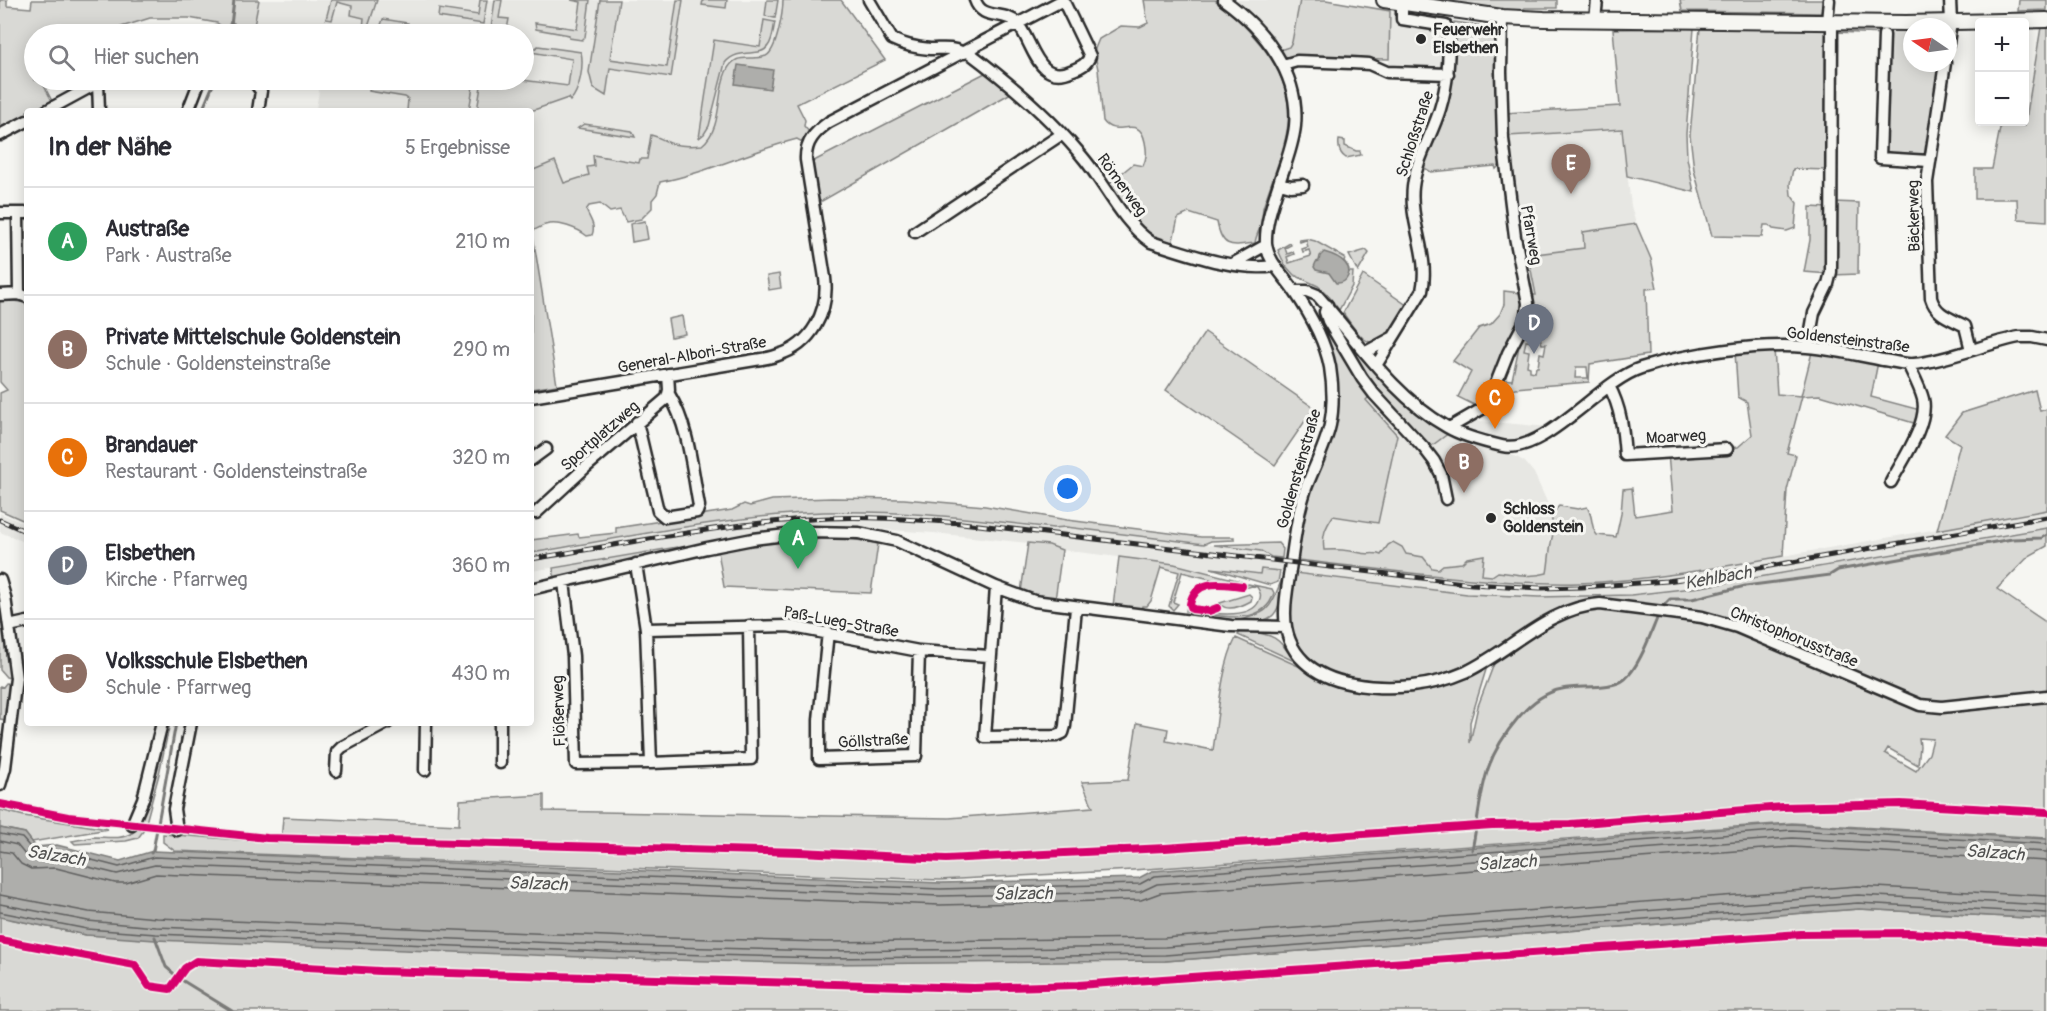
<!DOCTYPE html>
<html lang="de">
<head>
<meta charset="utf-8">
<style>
  body { margin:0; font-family:Pangolin,sans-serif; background:#f7f7f7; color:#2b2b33 }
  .controls { position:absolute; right:18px; top:18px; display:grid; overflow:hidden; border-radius:6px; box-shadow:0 3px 15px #0003 }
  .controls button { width:54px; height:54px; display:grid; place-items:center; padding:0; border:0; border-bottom:2px solid #e1e1e2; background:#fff; color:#2b2b33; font:30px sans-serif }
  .compass { position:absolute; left:1903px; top:18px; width:54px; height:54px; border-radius:50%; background:#fff; box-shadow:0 3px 15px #0003; rotate:283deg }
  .you { position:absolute; left:1068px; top:489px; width:21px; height:21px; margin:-15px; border:4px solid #fff; border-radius:50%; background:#1a73e8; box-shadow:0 0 0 9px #1a73e833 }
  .badge { display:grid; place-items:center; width:39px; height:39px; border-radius:50%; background:#2563eb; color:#fff; font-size:20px; font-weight:700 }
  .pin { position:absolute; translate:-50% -50px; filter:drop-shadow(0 2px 3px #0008) }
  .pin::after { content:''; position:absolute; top:32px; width:21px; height:18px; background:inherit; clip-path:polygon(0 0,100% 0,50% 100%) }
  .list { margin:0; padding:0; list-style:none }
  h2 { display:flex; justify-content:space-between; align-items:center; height:78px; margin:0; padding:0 24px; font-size:26px }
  h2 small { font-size:20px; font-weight:400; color:#7c7c81 }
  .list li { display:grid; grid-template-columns:39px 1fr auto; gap:18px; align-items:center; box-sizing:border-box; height:108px; padding:0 24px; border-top:2px solid #e1e1e2 }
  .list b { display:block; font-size:22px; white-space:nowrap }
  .list p { margin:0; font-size:20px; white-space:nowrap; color:#7c7c81 }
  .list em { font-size:20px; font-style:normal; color:#7c7c81 }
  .icon { flex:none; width:33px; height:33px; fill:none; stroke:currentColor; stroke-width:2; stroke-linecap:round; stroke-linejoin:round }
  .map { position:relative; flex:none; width:2047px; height:1011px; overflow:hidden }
  .search { position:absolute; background:#fff; box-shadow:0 3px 15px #0003; left:24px; top:24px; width:510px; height:66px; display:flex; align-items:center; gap:15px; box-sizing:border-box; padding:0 21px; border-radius:33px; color:#7c7c81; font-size:22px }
  .panel { position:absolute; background:#fff; box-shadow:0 3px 15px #0003; left:24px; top:108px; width:510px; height:618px; border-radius:6px }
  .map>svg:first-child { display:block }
</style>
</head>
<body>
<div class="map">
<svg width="2047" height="1011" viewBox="0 0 2047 1011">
  <rect width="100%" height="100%" fill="#f6f6f2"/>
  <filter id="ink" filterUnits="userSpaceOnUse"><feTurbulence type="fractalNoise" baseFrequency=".0167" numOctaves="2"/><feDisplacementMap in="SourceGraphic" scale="12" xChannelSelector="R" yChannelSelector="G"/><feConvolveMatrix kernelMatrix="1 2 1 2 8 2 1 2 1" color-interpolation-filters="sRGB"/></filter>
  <g filter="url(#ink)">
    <path fill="#e7e7e3" d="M244 0H841L885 60 718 146 531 200V111H320L316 109 320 85 281 80H524V34H238Z
      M1232 0H1300L1291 45 1280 50 1251 17Z
      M1390 11 1454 22 1453 71 1389 68Z
      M1622 128 1631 206 1636 224 1583 232 1585 248 1528 255 1525 238 1518 239 1507 136Z
      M1375 392 1449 433 1515 456 1525 462 1534 473 1552 513 1551 520 1555 528 1549 541 1551 549 1547 573 1527 576 1482 575 1484 555 1462 563 1443 565 1438 569 1432 568 1423 557 1406 554 1388 545 1381 555 1374 552 1364 554 1346 549 1324 550 1323 541 1325 526 1333 516 1378 523 1366 399Z
      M1468 420 1549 427 1528 439 1497 442 1460 429Z
      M2047 510V528L1701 587 1631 595 1582 597 1467 594 1262 569 1261 575 1211 568 1209 572 1174 564 1062 550 1049 545 1028 543 934 533 859 528 766 532 680 548 531 571V553L728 521 803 513 872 512 963 517 1052 528 1066 527 1261 551 1271 557 1472 579 1540 583H1582L1697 571Z
      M0 513 27 525V543L0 532Z"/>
    <path fill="#d9d9d5" stroke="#828280" stroke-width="1.5" fill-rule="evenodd" d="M0 0H7V6L31 8 32 0H259L254 26 248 29 247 34H232L234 23 230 22 226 34H219L221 26 217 23 189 18H150L118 28 102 29V34H34V80H41L52 101 36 111H27V116L0 130Z
      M331 0H377L367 30 363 29 364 18 351 15 352 6 337 2 332 20 326 19Z
      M480 0H487L483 24 438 17 439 9 478 15Z
      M495 0H502L499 18 509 19 507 30 491 28Z
      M571 0H590L585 37 582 40 569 38V35L536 29 535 23 577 29 581 2Z
      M600 0H619L610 59 667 67 677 0H683L671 77 610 68 606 96 593 88 589 72Z
      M703 0H727L726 8 702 5Z
      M767 0H778L775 18 765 16Z
      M783 0H841L885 60 797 104 805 120 804 126 810 133 804 143 797 139C751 151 707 173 660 182L657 194 652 200V208L641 219 626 222 620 210 610 212 600 204 589 206 586 210C590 219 596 226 592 235L587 236C577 228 558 221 545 225 540 226 538 230 532 230L557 385 531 389V171L555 161 564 183 589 175 587 167 594 166 593 155 639 163 640 159H647L651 135C660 137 662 140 670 143 679 146 693 146 702 145 723 128 716 94 726 72 736 50 751 62 766 56 777 51 783 11 783 0Z
      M1144 0H1215C1232 11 1248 29 1261 45 1310 106 1283 144 1263 208 1262 213 1263 217 1262 222 1260 229 1256 235 1255 243 1231 246 1222 249 1217 222L1189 213 1178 218 1172 245 1149 237 1137 226 1106 186 1133 164 1143 166C1147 157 1147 152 1145 142 1139 112 1116 140 1103 121L1098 69 1094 51 1099 39 1121 26 1140 27 1148 23Z
      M1300 0H1326L1390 11 1389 59 1284 57 1280 50 1289 47 1292 42Z
      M1412 0H1557V8H1525L1520 11 1485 10Z
      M1680 0H1827L1824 12 1822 13 1682 11Z
      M2019 0H2047V10L2018 11Z
      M383 19 408 23 406 34 381 30 380 34H378Z
      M764 20 775 22C773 30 773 40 768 46 760 59 739 46 725 63L709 126 704 134 699 138 714 40 760 47Z
      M1454 22 1492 27 1496 28 1497 33 1502 163 1496 169 1495 166 1431 172 1423 167 1449 94 1454 68Z
      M2041 27H2047V221L2018 219 2017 199H1975V169H1992L2001 123 2025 126Z
      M1694 28 1686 134 1687 158 1694 192 1627 176 1622 129 1507 136 1505 113 1620 106 1613 29Z
      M1700 28 1829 29V170L1793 169 1790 184 1791 195 1797 203 1795 228 1787 231 1773 229 1769 225H1764L1762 237 1712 236 1694 170 1690 135Z
      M1836 29 1912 31V63H1942L1927 157 1889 155 1885 152 1887 34 1835 32Z
      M538 46 581 52C584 65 580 91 570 101L568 98 531 111H477L482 80H522L568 86 572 59 531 52Z
      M987 72 1011 93 822 201 817 200 812 162Z
      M370 80H474L469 111H407L408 99 405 97 369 91Z
      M584 124 632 131 635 137 578 128Z
      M1339 140 1345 141V146L1356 151H1360L1361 155 1346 158C1340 154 1338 147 1339 140Z
      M1834 202 1859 203 1858 274 1833 275Z
      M1810 207 1829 208V274L1804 272 1810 240Z
      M645 221 648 239 632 242 630 224Z
      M1636 224 1651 259 1657 288 1646 289 1648 355 1590 364 1589 382 1515 388 1494 399 1500 379 1512 380 1521 337 1529 325 1531 295H1536L1528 255 1584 248 1583 232ZM1533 336 1540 338 1542 344H1546L1544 354 1540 353 1538 367H1536L1535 372 1530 371V367L1527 366 1529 351 1524 350 1526 341 1531 342ZM1576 367H1587L1588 378H1575Z
      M1307 239 1315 241 1345 258 1344 261 1348 267 1349 272H1353L1352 286 1339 310 1328 295 1318 286 1294 275 1285 265 1278 250 1290 243 1291 245 1285 248 1287 254 1293 252 1294 254 1287 257 1289 263 1311 256 1309 250 1303 252 1302 249 1308 247 1306 240 1300 242 1299 240Z
      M1366 250 1369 253 1358 272 1349 255Z
      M779 274 781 288 769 290 767 276Z
      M1363 275 1408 306C1400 318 1383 353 1364 339 1356 333 1349 321 1343 313Z
      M1504 291 1521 293 1524 296 1522 320 1482 405 1478 407 1458 397 1471 372 1453 361 1479 328 1491 324 1500 314 1504 304Z
      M0 299 27 303V522L0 510V393L7 390 0 382Z
      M682 316 685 334 671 337 668 319Z
      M1322 316 1371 395 1366 400 1397 435 1378 523 1333 516C1325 528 1322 535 1324 550 1339 549 1346 550 1361 553 1368 555 1374 552 1381 555L1388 545 1393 542 1402 547 1406 554 1423 557 1432 568 1438 569 1443 565 1462 563 1467 558 1484 555 1482 575 1492 576 1498 572C1515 574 1530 578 1547 573 1550 557 1549 542 1555 528 1549 517 1551 514 1559 506L1578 509 1587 507C1594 517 1590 527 1597 535L1616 537 1621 514 1623 489 1632 488 1635 516 1673 510 1668 454 1738 447 1752 435 1747 402 1738 397 1735 352 1774 349 1777 394 1801 396 1812 352 1878 362 1871 397 1920 410 1917 424 1820 395 1802 396 1787 453 1796 455 1787 490 1783 556C1716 568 1647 581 1579 583 1485 585 1391 570 1297 560 1300 538 1303 517 1309 496 1315 477 1326 459 1332 440 1346 399 1336 355 1317 318Z
      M1329 316 1449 433 1430 447 1375 392Z
      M1205 332 1314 408 1275 465 1166 390Z
      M2035 390 2040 411 2047 409V510L1937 530 1960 444 1945 435 1962 413Z
      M832 498 904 499 985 506 1067 520 1201 537H1234V540L1211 541 1204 544 1066 527 1053 528C969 518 886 508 802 513 711 520 621 538 531 553V540L578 534 579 537 616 533V528L732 510 744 504 750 506 772 500Z
      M2047 528V546L2029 556 1997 589 2047 623V692L1951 703 1926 701 1905 694C1863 676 1822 656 1779 639 1755 630 1729 625 1704 618 1659 605 1607 592 1561 609L1470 663 1432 678 1401 681H1360L1334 674 1309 661 1294 638 1290 616 1295 573 1467 594 1539 597 1631 595 1701 587Z
      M847 538 878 544 871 593 724 587 718 551 784 540 806 539 808 543H815L816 539Z
      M1028 543 1049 545 1062 550 1055 600 1021 592Z
      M1278 543 1283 549 1282 558 1271 557 1261 551 1214 545Z
      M677 547 680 548 555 580 553 568Z
      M1119 557 1174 564 1241 581V583L1230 584 1182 572 1173 602 1178 604 1173 610 1169 606 1179 572 1161 567 1151 601 1147 606H1142L1141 611 1124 609 1120 607 1113 606Z
      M1211 568 1260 574 1261 569 1280 571 1278 582 1270 585Z
      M1284 574C1279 615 1279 624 1235 621 1273 613 1270 607 1284 574Z
      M1248 584 1272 589 1274 593C1263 630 1213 614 1186 611L1187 605 1191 610C1207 613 1251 621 1259 601 1262 595 1260 592 1257 587L1252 586 1245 588Z
      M1249 594 1252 597 1251 601C1242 606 1229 612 1221 605L1220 603Z
      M0 601 11 678 6 677 0 670Z
      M1618 608 1699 623 1734 632 1921 708 2047 701V838L1792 823 1133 870 940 880 175 851 163 842V834L281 843 283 817 459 825 460 800 544 795V811L949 818 1093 807 1082 782 1128 780 1137 723 1168 729 1166 741 1213 750C1218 718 1221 666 1236 638L1347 688 1389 691 1488 663 1470 722V743L1478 706 1497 656 1557 619 1586 609ZM1919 738 1933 739 1929 754 1916 771 1885 753 1888 748 1918 765 1920 746Z
      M1244 631C1273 635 1278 635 1294 661L1238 635 1240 632Z
      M6 683 10 684 6 720 0 719V686L3 687Z
      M165 723H170L159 774 144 830 138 838 126 841 75 844 72 841C79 840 87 838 95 837 107 837 121 840 132 833 147 824 160 744 165 723Z
      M0 810 24 816 108 829 32 842 25 833 0 828Z
      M1859 909 2047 919V1011H0V917L86 935 1165 961Z"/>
    <path fill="#aeaeab" stroke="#7a7a78" stroke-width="1.5" d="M738 65 773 70 770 89 735 84Z
      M1324 252C1331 254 1341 258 1345 263 1353 272 1347 284 1336 283L1329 273 1316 270 1314 267 1316 262 1319 261 1320 256Z
      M1792 824 2047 839V919L1859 909 1165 961 825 964 630 959 155 940 86 935 0 917V828L25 833 36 847 57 845 120 861 153 851 941 883 1139 878 1152 871Z"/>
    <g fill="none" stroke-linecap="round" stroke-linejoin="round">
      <path stroke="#5f5f5e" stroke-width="1.5" d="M0 834 22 838 35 853 57 851 119 867 154 857 940 889 1140 884 1155 876 1792 830 2047 844
        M0 841 17 845 26 856 33 860 56 859 117 874 155 865 940 896 1140 892 1157 884 1792 838 2047 852
        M0 851 12 853 21 864 31 869 56 868 115 883H126L156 874 940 905 1141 900 1160 893 1792 847 2047 861
        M0 895 89 912 157 918 631 937 825 942 1164 938 1857 886 2047 896
        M0 904 88 921 156 927 631 946 825 951 1165 947 1858 895 2047 905
        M0 912 87 929 156 934 630 953 825 958 1165 955 1858 903 2047 913"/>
      <path stroke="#7a7a78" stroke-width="3" d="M230 34 234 0
        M202 111 215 80
        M1661 608 1670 599H1692L1745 586 1830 575 1838 570 2012 539 2042 538 2047 535
        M1472 850C1483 795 1479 764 1518 718 1530 704 1544 692 1562 689 1579 685 1612 690 1625 679 1640 666 1651 632 1659 614
        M151 853 153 851 176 723
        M155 937 166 967 180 979 232 1011"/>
      <defs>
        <path id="minor" d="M869 0 892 39C904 45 917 48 930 49 943 49 951 47 964 53
          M975 0C982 21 1004 10 1017 23 1033 41 1037 87 1073 70 1081 67 1087 64 1090 56L1063 0
          M1224 0C1264 29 1300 74 1295 126 1293 144 1287 160 1281 177 1275 197 1265 221 1266 243 1268 263 1285 276 1295 292 1310 314 1325 341 1330 367 1333 386 1334 406 1330 425 1325 447 1314 467 1306 488 1297 515 1294 543 1290 570 1288 584 1285 598 1285 612 1284 655 1314 677 1353 684 1389 691 1432 687 1466 672 1512 650 1547 608 1600 604L1702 617 1737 627 1920 705 1942 707 2047 696
          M1595 20 1597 0
          M1827 22 1829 0
          M1884 35 1880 158 1929 161
          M1948 43 1951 22 1950 0
          M967 51C1007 81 1054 121 1085 160 1107 187 1122 222 1151 242 1186 253 1237 272 1274 266
          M1945 63 1927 182 1931 298C1936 315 1950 318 1965 326L1971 350
          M1283 65 1297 61 1351 63 1369 64 1387 72 1448 74
          M253 80 261 91 258 111
          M98 82 99 111
          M46 111 103 80
          M188 111 200 80
          M0 135 27 121
          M1280 183 1291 186 1303 185
          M0 213H27
          M18 213 19 294
          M915 232 1062 134
          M1234 263 1266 245
          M1295 291H1307L1317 295C1357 340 1393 396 1447 427 1462 436 1485 442 1502 446 1544 455 1600 381 1641 368 1688 353 1758 343 1807 347 1832 349 1858 355 1883 360 1893 361 1904 365 1914 364 1950 360 1984 344 2019 337H2032L2047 340
          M0 295 19 294 27 297
          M1327 305 1325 312 1328 321 1362 378 1374 394 1424 448 1434 461 1441 474 1446 499
          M1808 347 1814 313 1828 284 1831 272 1832 22
          M1366 352 1392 338
          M1377 364 1422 291C1430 256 1409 222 1413 187 1416 160 1432 135 1440 109 1448 83 1449 59 1449 32L1446 26 1402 19V3
          M1609 386C1621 408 1623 429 1625 455L1727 449
          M531 397 755 360C763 359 771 358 778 355 812 345 829 311 825 278L806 160C805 142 815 132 829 122L1063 0
          M637 422 658 511 665 517 697 512 699 506C692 469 689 427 669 394
          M1449 428 1487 406 1508 353 1527 317 1528 303 1515 237 1503 139 1501 72 1502 17
          M531 460 546 449
          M1891 482C1902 461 1929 423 1923 399 1920 387 1913 375 1908 364
          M536 513 586 467 667 398 669 390 668 374
          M636 564 646 629 651 763
          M0 580 5 597 16 678 5 768 0 785
          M564 582 573 656 576 764 651 763 751 759 749 626
          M996 587 985 737 1056 736 1063 733 1065 726 1076 608
          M531 589 707 548 753 539 811 532 859 533 897 541 996 587 1034 601 1231 626 1286 627
          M9 626 27 622
          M646 629 788 626 919 651 989 656
          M828 632 819 720V759L916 756 919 651
          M500 763V723
          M425 770 426 723
          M336 771 337 752 342 747 387 723
          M132 825 143 799 162 723
          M177 830 174 809 191 723"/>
        <path id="major" d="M1384 0 1502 17 1544 19 1906 23 2047 20"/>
      </defs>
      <use href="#minor" stroke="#2b2b2b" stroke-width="15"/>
      <use href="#major" stroke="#2b2b2b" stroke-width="18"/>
      <use href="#minor" stroke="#f6f6f2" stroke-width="10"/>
      <use href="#major" stroke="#f6f6f2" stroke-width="14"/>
      <defs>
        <path id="rail" d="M0 520 27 532
          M531 559C630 543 729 522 829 518 874 516 918 520 962 523L1472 584 1540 588 1582 587 1667 581 1759 568 2047 517"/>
      </defs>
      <use href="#rail" stroke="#2b2b2b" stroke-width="5"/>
      <use href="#rail" stroke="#f6f6f2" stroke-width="3" stroke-dasharray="9" stroke-linecap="butt"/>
      <defs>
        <path id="cycleway" d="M1217 608 1209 611 1192 609 1190 604C1195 578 1222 584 1242 586
          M0 804 68 817 267 838 800 852 946 859 1165 848 1492 825 1570 824 1783 807 1901 804 2047 812
          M0 940 135 965 149 986 170 989 185 968 196 961 380 971 974 988 1078 985 1801 934 1911 933 2047 943"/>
      </defs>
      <use href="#cycleway" stroke="#f6f6f2" stroke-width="11"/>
      <use href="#cycleway" stroke="#d6006c" stroke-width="8"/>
    </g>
  </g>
  <g fill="#2b2b2b" stroke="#f6f6f2" stroke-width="2">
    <circle cx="1421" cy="39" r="6"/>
    <circle cx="1491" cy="518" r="6"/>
  </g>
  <g text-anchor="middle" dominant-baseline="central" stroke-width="6" stroke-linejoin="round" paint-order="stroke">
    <g font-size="16" font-weight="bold" fill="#2b2b2b" stroke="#f6f6f2" text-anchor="start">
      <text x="1433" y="30">Feuerwehr<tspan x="1433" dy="18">Elsbethen</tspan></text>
      <text x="1503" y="509">Schloss<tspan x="1503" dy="18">Goldenstein</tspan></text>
    </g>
    <g font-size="16" fill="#2b2b2b" stroke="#f6f6f2">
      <text transform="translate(1415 134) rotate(-72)">Schloßstraße</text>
      <text transform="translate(1122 185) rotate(54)">Römerweg</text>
      <text transform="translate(1914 216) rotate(-91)">Bäckerweg</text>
      <text transform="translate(1531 235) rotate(80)">Pfarrweg</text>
      <text transform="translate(1848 340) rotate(7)">Goldensteinstraße</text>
      <text transform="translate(692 355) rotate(-10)">General-Albori-Straße</text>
      <text transform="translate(600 436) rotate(-41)">Sportplatzweg</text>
      <text transform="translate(1676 437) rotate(-3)">Moarweg</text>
      <text transform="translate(1299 469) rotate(-74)">Goldensteinstraße</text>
      <text transform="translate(841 622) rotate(10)">Paß-Lueg-Straße</text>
      <text transform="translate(1794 637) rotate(22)">Christophorusstraße</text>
      <text transform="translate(559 711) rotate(-92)">Flößerweg</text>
      <text transform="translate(873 741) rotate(-3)">Göllstraße</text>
    </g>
    <g font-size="18" font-style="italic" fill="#525251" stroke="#f6f6f2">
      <text transform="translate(1718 578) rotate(-10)">Kehlbach</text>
      <text transform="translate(1995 853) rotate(4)">Salzach</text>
      <text transform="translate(56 856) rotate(9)">Salzach</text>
      <text transform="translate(1507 863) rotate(-4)">Salzach</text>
      <text transform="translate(538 884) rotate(2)">Salzach</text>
      <text transform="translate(1023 894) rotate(-1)">Salzach</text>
    </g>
  </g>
</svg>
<div class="controls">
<button>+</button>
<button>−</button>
</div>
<svg class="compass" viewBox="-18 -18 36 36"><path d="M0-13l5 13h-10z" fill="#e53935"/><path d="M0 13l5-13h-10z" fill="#7c7c81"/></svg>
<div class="you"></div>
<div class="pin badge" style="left:798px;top:569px;background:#2e9e5b">A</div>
<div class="pin badge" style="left:1464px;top:493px;background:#8d6e63">B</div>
<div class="pin badge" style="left:1495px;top:429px;background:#e8710a">C</div>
<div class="pin badge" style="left:1534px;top:354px;background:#6b7280">D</div>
<div class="pin badge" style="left:1571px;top:194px;background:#8d6e63">E</div>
<div class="search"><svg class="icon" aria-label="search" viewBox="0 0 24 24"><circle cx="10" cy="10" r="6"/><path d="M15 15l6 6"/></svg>Hier suchen</div>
<section class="panel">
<h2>In der Nähe<small>5 Ergebnisse</small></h2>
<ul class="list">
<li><span class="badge" style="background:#2e9e5b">A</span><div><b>Austraße</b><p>Park · Austraße</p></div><em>210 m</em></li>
<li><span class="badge" style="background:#8d6e63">B</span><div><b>Private Mittelschule Goldenstein</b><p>Schule · Goldensteinstraße</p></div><em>290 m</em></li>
<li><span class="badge" style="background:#e8710a">C</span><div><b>Brandauer</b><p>Restaurant · Goldensteinstraße</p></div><em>320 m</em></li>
<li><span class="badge" style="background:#6b7280">D</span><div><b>Elsbethen</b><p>Kirche · Pfarrweg</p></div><em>360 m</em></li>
<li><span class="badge" style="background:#8d6e63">E</span><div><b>Volksschule Elsbethen</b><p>Schule · Pfarrweg</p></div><em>430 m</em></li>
</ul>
</section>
</div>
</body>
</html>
